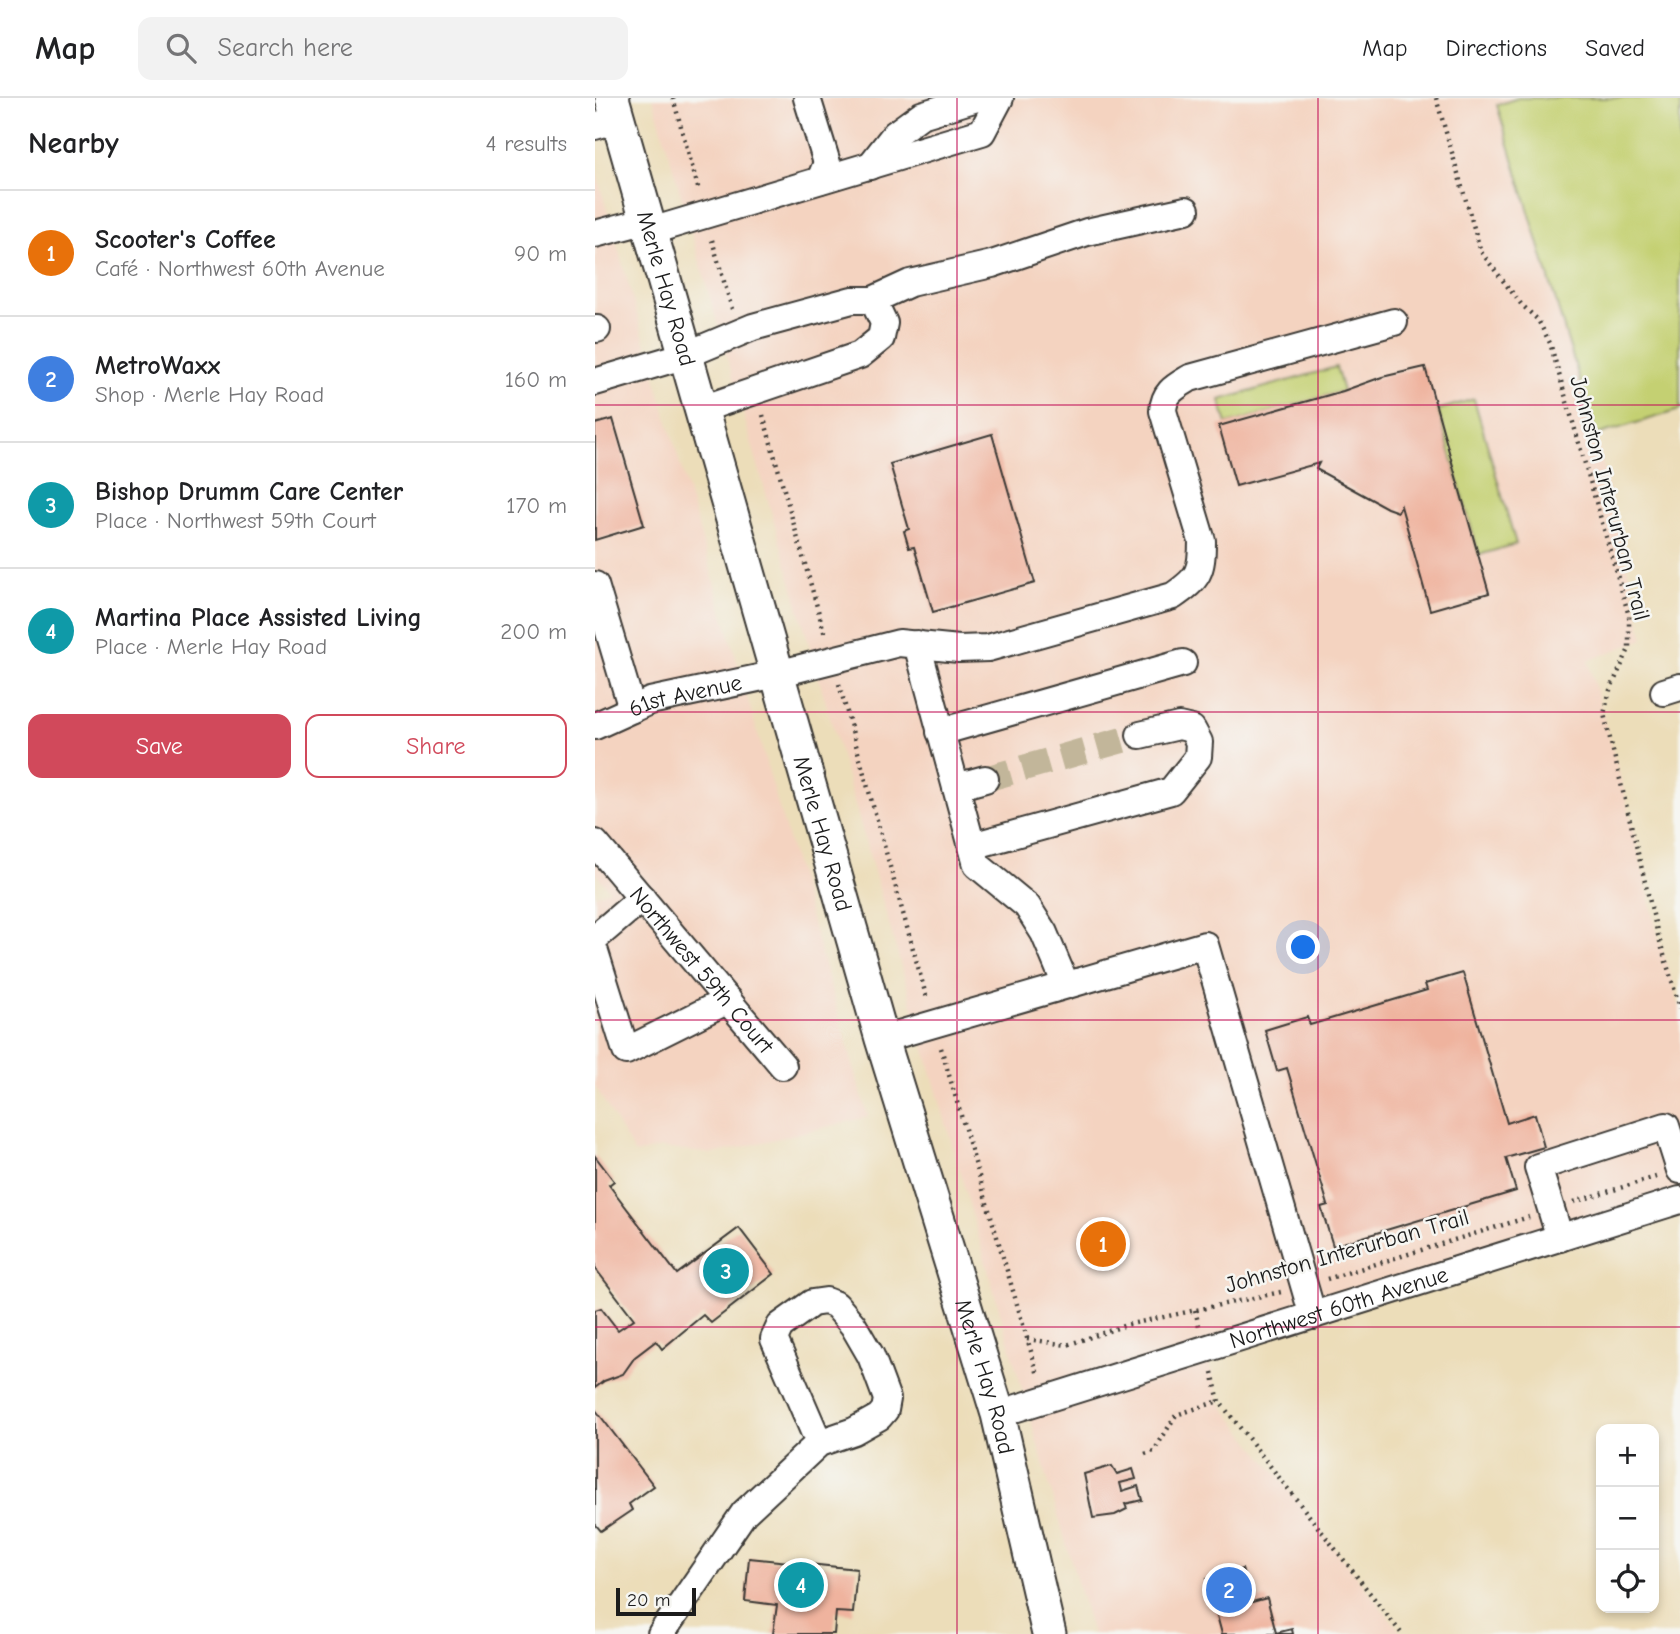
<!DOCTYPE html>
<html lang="en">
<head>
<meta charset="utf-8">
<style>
  body { margin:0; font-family:"Comic Neue",sans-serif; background:#f2f2f2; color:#202124 }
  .controls { position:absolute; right:21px; bottom:21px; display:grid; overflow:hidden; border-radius:14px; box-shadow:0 4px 10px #0003 }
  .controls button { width:63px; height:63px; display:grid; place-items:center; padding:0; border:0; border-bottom:2px solid #e0e0e0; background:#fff; color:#202124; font:35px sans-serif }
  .scale { position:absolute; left:21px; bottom:18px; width:80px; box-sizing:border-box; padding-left:7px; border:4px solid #1c1c1c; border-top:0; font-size:19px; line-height:24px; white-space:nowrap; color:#1c1c1c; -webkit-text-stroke:5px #f6f6f2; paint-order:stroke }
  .you { position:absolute; left:709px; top:850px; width:24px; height:24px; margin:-18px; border:5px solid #fff; border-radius:50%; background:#1a73e8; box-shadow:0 0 0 10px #1a73e833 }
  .badge { display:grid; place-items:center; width:46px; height:46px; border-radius:50%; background:#d1495b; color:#fff; font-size:23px; font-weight:700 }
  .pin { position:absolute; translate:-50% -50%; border:4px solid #fff; box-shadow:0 2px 7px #0006 }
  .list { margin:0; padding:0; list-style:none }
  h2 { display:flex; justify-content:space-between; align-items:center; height:91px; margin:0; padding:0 28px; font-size:30px }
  h2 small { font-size:23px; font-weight:400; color:#757577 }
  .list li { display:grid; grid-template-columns:46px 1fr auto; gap:21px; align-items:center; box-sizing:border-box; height:126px; padding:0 28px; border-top:2px solid #e0e0e0 }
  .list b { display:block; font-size:26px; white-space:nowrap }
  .list p { margin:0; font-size:23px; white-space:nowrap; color:#757577 }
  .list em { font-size:23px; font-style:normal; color:#757577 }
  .actions { display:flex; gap:14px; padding:21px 28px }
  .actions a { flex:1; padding:16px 0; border:2px solid #d1495b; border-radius:14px; text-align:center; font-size:24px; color:#d1495b }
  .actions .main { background:#d1495b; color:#fff }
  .icon { flex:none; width:38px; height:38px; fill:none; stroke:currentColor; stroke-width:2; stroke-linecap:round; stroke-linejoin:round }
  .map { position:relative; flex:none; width:1085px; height:1536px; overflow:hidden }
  header { display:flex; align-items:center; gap:42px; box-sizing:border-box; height:98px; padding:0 35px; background:#fff; border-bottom:2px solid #e0e0e0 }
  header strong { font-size:33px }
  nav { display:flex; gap:38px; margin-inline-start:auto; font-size:24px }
  .search { width:490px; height:63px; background:#f2f2f2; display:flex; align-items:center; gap:18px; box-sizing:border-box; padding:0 24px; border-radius:14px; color:#757577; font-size:26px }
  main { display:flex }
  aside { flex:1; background:#fff }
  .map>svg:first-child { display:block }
</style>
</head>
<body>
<header>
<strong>Map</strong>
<div class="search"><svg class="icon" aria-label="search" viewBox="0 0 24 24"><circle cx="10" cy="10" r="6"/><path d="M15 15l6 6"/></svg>Search here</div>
<nav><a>Map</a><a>Directions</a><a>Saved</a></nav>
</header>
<main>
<aside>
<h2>Nearby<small>4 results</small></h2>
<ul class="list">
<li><span class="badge" style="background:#e8710a">1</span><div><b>Scooter's Coffee</b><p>Café · Northwest 60th Avenue</p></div><em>90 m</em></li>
<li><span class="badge" style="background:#3f7fe0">2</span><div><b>MetroWaxx</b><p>Shop · Merle Hay Road</p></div><em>160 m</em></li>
<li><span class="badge" style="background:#0f9aa8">3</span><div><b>Bishop Drumm Care Center</b><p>Place · Northwest 59th Court</p></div><em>170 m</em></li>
<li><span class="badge" style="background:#0f9aa8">4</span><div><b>Martina Place Assisted Living</b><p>Place · Merle Hay Road</p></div><em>200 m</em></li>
</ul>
<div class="actions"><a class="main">Save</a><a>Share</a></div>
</aside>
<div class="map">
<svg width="1085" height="1536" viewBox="0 0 1085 1536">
  <rect width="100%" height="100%" fill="#f6f6f2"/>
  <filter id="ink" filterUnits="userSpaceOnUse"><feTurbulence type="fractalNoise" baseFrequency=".0143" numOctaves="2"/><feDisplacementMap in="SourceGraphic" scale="14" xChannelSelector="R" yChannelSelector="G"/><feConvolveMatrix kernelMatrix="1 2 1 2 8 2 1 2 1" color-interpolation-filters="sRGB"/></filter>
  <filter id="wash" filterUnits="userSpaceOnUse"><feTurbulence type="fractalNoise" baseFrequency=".00686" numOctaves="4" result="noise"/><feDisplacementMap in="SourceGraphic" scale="28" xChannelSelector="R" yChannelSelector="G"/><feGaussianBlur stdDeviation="1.57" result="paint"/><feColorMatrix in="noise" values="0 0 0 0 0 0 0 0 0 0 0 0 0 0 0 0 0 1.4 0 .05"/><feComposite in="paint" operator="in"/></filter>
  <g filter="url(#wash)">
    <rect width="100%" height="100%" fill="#ecddb9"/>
    <path fill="#f4d3c0" d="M58 0H1085V312L1001 337 1049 541 993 563 1028 689 1063 837 1085 910V1102L611 1252 624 1303 807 1536H497Z
      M0 70 273 1019 118 1056 66 1050 40 1056 0 988V797L15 792 0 775Z"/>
    <path fill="#c4d072" stroke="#707647" stroke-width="2" d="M923 0H1085V312L1001 337 902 7Z
      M741 269 748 293 632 326 625 302Z
      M879 301 921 446 884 457 843 312Z"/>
    <g id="blocks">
      <path fill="#efb39e" d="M830 269 894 495 835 512 806 408 803 414 792 410 721 371 724 365 641 388 624 328 748 293 787 279Z
        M18 321 49 427 0 442V326Z
        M397 336 440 485 338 514 319 449 314 450 309 433 314 431 295 366Z
        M868 875 912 1025 940 1016 949 1049 911 1060 921 1093 738 1148 726 1109 733 1107 692 970 682 973 670 932 712 919 715 927 832 892 830 886Z
        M0 1058 19 1083 14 1087 82 1176 144 1130 179 1176 116 1225 108 1217 67 1251 61 1243 40 1259 28 1276 9 1283 0 1290V1212L6 1210 23 1232 39 1221 0 1170Z
        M504 1124 529 1153 511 1169 486 1140Z
        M0 1311 59 1388 34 1406 37 1412 6 1433 0 1426Z
        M517 1368 522 1376 538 1371 541 1381 525 1385 527 1393 543 1388 547 1402 530 1406 532 1411 520 1417 498 1420 489 1376Z
        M154 1460 262 1471 258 1515 241 1514 239 1536H178L182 1507 150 1503Z
        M647 1471 657 1504 672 1500 681 1535 697 1531 698 1536H627L612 1481Z"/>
    </g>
  </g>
  <g filter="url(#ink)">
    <use href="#blocks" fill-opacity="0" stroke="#3b3934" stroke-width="2"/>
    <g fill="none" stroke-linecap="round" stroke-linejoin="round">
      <path stroke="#c2b69a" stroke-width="26" stroke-dasharray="26 13" stroke-linecap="butt" d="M390 681 545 637"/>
      <defs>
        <g id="minor">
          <path d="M212 0 232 65 225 82"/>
          <path d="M0 28 23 21"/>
          <path d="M275 68 300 36 326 17 382 0"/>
          <path d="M56 133 387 34 405 0"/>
          <path d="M0 136 53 122"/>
          <path d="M278 202 315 185 397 166 492 134 591 112"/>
          <path d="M0 231H2"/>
          <path d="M0 284 91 257 158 229 257 202H278L289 225 286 240 265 257 107 311"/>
          <path d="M0 487 37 611"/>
          <path d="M322 546 382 767 432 808 449 835 471 887"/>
          <path d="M1069 594 1085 589"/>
          <path id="s1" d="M0 628 55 603 182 576 304 545 364 551 393 550 578 498C604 480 607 474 607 443L568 313C569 294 580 289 595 280L799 224"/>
          <path d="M345 634 588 565"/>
          <path d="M361 689 390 681"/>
          <path id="s2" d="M0 745 188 968"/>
          <path d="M377 748 576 693 603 659 604 644 597 631 584 628 545 637"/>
          <path d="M0 840 47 800"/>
          <path d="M0 854 31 953 133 902"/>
          <path d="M287 941 610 847 718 1218"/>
          <path d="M965 1140 943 1069 1071 1028 1085 1072"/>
          <path id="s3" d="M403 1316 1085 1102"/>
          <path d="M66 1536 149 1415 224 1345 259 1333 284 1319 290 1312 292 1301 276 1258 258 1227 241 1207 231 1203 217 1205 185 1228 179 1241 224 1345"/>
        </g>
        <g id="major">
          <path id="s4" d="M17 0 287 941 403 1316 454 1536"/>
        </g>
      </defs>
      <use href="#minor" stroke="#3b3934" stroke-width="30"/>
      <use href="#major" stroke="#3b3934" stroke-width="37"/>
      <path stroke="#3b3934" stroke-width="4.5" stroke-dasharray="2 5" stroke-linecap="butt" d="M78 0 104 93
        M841 0 886 154 926 206 943 222 955 245 1034 518V551L1015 592 1009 616 1063 837 1085 910
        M117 142 137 211
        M168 317 230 537
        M244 586 332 901
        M346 950 443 1277
        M979 1104 1061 1079
        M732 1181 934 1119
        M600 1212 604 1228
        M432 1241 472 1247 531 1227 686 1194
        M617 1274 624 1303 807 1536
        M550 1356 559 1353 581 1317 624 1303"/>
      <use href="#minor" stroke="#fff" stroke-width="26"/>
      <use href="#major" stroke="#fff" stroke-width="33"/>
    </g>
  </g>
  <path fill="none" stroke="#c2185b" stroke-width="2" stroke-opacity="0.55" d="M362 0V1536M723 0V1536M0 307H1085M0 614H1085M0 922H1085M0 1229H1085"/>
  <g text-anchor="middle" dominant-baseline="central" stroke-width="5" stroke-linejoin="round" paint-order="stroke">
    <g font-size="23" fill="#1c1c1c" stroke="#f6f6f2">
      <text stroke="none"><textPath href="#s4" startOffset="198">Merle Hay Road</textPath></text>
      <text transform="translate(1015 400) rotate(75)">Johnston Interurban Trail</text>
      <text stroke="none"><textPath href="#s1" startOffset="96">61st Avenue</textPath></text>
      <text stroke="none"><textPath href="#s4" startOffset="765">Merle Hay Road</textPath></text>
      <text stroke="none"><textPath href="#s2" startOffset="166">Northwest 59th Court</textPath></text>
      <text transform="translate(752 1153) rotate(-16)">Johnston Interurban Trail</text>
      <text stroke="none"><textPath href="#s3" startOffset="357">Northwest 60th Avenue</textPath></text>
      <text stroke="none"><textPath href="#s4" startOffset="1332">Merle Hay Road</textPath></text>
    </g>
  </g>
</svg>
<div class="controls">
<button>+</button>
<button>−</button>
<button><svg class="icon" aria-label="locate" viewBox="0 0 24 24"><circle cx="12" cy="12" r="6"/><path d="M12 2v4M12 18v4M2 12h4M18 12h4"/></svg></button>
</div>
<div class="scale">20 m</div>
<div class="you"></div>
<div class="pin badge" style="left:508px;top:1146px;background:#e8710a">1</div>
<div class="pin badge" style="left:634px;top:1492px;background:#3f7fe0">2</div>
<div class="pin badge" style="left:131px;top:1173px;background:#0f9aa8">3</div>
<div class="pin badge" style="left:206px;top:1487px;background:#0f9aa8">4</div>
</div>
</main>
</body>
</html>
